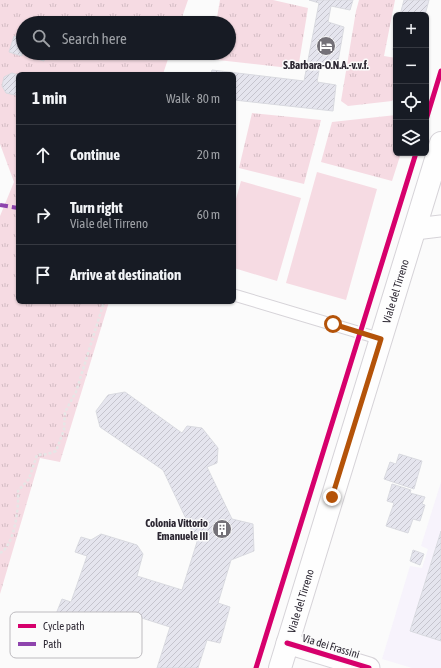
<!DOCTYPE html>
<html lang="en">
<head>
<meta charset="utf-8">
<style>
  body { margin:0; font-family:"Asap Condensed",sans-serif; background:#20242c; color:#f1f3f6 }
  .controls { position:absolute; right:12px; top:12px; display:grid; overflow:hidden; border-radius:6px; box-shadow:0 1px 3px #0004 }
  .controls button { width:36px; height:36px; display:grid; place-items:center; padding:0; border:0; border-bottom:1px solid #363941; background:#171b24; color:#f1f3f6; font:20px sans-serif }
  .stop { position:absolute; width:12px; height:12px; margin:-9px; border:3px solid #b45309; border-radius:50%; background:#fff }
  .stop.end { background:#b45309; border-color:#fff; box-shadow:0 1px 4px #0008 }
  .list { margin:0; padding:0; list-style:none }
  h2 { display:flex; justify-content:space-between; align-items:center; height:52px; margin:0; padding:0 16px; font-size:17px }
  h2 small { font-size:13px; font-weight:400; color:#9ea1a6 }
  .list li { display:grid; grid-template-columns:26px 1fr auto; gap:12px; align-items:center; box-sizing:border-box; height:60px; padding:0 16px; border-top:1px solid #363941 }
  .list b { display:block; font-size:15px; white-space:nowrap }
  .list p { margin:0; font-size:13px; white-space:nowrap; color:#9ea1a6 }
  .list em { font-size:13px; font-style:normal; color:#9ea1a6 }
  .icon { flex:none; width:22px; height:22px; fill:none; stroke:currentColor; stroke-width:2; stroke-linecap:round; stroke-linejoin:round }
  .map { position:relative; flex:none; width:441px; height:668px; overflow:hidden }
  .search { position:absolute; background:#171b24; box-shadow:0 1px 3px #0004; left:16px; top:16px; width:220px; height:44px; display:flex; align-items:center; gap:10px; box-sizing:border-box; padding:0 14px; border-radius:22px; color:#9ea1a6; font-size:15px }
  .panel { position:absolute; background:#171b24; box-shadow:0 1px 3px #0004; left:16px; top:72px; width:220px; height:232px; border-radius:6px }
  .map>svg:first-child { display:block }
</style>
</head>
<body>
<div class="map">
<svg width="441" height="668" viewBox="0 0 441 668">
  <defs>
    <pattern id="grass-tufts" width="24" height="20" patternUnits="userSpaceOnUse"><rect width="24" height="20" fill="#f6dbe3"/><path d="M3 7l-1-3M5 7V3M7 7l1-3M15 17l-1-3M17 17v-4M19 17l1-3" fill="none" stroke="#d3bcc3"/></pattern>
    <pattern id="building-hatch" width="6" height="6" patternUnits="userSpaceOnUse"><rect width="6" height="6" fill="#e5e5ee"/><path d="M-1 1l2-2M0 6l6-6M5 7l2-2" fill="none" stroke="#c5c4cd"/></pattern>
  </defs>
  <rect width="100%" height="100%" fill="#fbfbfb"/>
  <path fill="#f7f3fc" d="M441 482V668H412L382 659 410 566 422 568 428 549 421 546Z"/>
  <path fill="url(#grass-tufts)" d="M0 0H188L180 23H23V53H170L163 74H18V302H109L60 462 40 458 0 594V216L14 182 0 144Z
    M220 0H273L308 8 298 69 209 59 210 53H229V23H216Z
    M359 0H395L384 56 396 58V96L392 101 348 106 341 101 356 11Z
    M252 113 321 120 304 184 239 168Z
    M396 115V153H401L392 181 321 162 332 122Z"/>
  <path fill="#f6dbe3" d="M317 172 377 189 346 300 286 283Z
    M241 181 301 198 277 281 234 268V206Z"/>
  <path fill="url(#building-hatch)" stroke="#d9dae0" d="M309 0H353L350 10 331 6 328 22 344 27 337 67 320 65 317 82 336 85 333 111 234 100V74H211L212 70 304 81 319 3Z
    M404 0H429L425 15H400Z
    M396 34V50H393Z
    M14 36 23 39 22 56 9 52Z
    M34 53H46L44 61 33 58Z
    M12 73 18 75V94L15 95 6 93 2 86 4 77Z
    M125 392 182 433 187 426 202 428 218 448 217 463 207 467 232 519 253 524 254 551 231 560 218 603 230 607 220 643 207 640 198 668H157L170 627 126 613 119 634 108 639 71 627 66 616 56 614 62 599 71 602 87 556 75 552 81 537 91 540 101 534 137 545 143 554 137 576 182 590 197 542 163 470 100 427 96 411 108 395Z
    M399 454 422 461 414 489 384 479 390 462 396 464Z
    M392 484 411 490 410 493 425 497 422 504 425 505 420 521 413 519 408 533 386 526 394 503 387 501Z
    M441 531V641L410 631Z
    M413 550 424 554 420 565 410 561Z"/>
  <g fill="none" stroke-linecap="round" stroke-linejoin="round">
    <defs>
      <path id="lane" d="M234 295 381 339"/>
      <path id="street" d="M415 229 441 226
        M287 643 369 668"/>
      <g id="secondary">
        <path id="s1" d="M280 668 441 143"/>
      </g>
    </defs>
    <use href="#lane" stroke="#d6d3d8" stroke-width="13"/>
    <use href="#street" stroke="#d6d3d8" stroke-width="23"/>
    <use href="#secondary" stroke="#d6d3d8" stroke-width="24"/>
    <path stroke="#e6e6e6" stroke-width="2.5" stroke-dasharray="3 2" stroke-linecap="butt" d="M0 553C15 545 19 507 18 491L29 479 37 455 48 454 56 451 64 430 65 412 76 392 104 302"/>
    <use href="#lane" stroke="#fefefe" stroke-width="11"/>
    <use href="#street" stroke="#fefefe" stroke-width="21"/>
    <use href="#secondary" stroke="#fefefe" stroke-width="22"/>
    <path stroke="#8e44ad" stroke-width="4" stroke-dasharray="8 4" stroke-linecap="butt" d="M0 205 18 208"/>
    <defs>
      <path id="cycleway" d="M426 120 441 71
        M287 643 369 668
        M256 668 416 153"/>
    </defs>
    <use href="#cycleway" stroke="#fbfbfb" stroke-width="8"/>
    <use href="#cycleway" stroke="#d6006c" stroke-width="5"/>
  </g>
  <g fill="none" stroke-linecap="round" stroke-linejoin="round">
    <path stroke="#b45309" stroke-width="5" d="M332 497 381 339 333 324"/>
  </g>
  <defs>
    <symbol id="hotel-disc" viewBox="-11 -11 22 22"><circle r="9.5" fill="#747178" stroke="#fbfbfb"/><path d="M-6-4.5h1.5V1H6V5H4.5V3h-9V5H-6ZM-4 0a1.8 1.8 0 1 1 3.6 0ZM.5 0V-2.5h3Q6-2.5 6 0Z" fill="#fff"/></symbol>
    <symbol id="building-disc" viewBox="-11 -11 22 22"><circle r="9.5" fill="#747178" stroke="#fbfbfb"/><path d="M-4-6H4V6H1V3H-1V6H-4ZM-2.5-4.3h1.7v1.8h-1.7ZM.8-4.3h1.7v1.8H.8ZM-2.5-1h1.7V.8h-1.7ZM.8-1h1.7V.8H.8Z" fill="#fff"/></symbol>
  </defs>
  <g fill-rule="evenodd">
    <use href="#hotel-disc" x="315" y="35" width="22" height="22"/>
    <use href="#building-disc" x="211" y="518" width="22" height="22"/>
  </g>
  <g text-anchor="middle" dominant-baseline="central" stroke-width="3" stroke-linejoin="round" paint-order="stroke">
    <g font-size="11" font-weight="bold" fill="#2c2732" stroke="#fbfbfb">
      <text x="326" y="65">S.Barbara-O.N.A.-v.v.f.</text>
      <text x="208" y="523" text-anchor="end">Colonia Vittorio<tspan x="208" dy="13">Emanuele III</tspan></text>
    </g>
    <g font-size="11" fill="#2c2732" stroke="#fbfbfb">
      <text stroke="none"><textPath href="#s1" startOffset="394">Viale del Tirreno</textPath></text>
      <text stroke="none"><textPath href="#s1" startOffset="70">Viale del Tirreno</textPath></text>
      <text transform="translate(331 646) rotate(17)">Via dei Frassini</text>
    </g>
  </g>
  <rect x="10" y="612" width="132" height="46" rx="6" fill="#fbfbfb" stroke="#bdbbbf" stroke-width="1"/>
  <rect x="18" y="624" width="18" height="4" fill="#d6006c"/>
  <rect x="18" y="642" width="18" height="4" fill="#8e44ad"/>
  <g font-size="11" fill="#2c2732">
    <text x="43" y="630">Cycle path</text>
    <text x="43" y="648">Path</text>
  </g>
</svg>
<div class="controls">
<button>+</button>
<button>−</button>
<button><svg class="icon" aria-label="locate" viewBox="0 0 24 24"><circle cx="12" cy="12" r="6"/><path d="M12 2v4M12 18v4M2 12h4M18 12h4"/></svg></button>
<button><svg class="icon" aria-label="layers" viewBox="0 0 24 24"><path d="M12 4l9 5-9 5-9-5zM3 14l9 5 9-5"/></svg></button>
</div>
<div class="stop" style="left:333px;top:324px"></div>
<div class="stop end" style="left:332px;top:497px"></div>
<div class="search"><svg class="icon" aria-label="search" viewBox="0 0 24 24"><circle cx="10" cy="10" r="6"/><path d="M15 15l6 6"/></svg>Search here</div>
<section class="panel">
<h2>1 min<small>Walk · 80 m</small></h2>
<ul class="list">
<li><svg class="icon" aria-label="ahead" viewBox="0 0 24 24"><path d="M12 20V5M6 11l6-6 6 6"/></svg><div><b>Continue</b></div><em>20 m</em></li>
<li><svg class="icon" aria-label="right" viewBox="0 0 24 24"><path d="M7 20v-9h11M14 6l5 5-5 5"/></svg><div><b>Turn right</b><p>Viale del Tirreno</p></div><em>60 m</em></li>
<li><svg class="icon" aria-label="arrive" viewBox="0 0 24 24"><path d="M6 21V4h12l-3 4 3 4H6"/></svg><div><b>Arrive at destination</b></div></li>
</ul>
</section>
</div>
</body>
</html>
